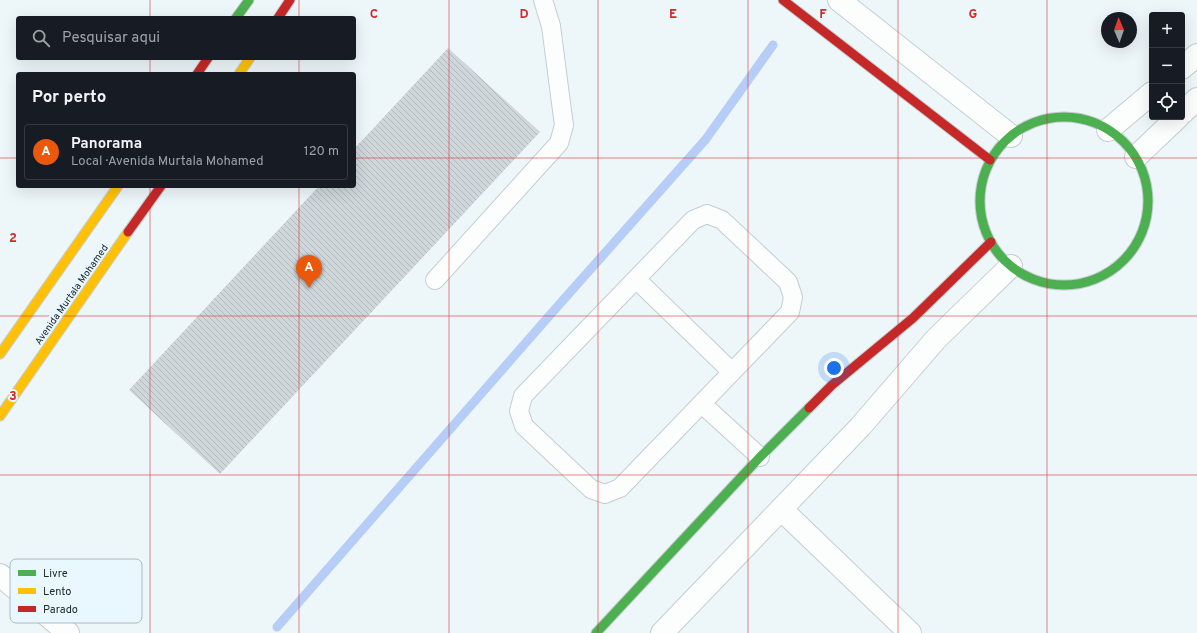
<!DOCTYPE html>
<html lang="pt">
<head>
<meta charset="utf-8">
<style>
  body { margin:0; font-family:Overpass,sans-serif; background:#20242c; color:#f1f3f6 }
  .controls { position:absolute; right:12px; top:12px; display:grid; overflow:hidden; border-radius:4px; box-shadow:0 4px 16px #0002 }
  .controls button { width:36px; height:36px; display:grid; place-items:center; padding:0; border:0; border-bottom:1px solid #363941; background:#171b24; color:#f1f3f6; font:20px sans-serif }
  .compass { position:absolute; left:1101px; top:12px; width:36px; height:36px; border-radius:50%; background:#171b24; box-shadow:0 4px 16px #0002; rotate:358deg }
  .you { position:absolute; left:834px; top:368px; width:14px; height:14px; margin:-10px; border:3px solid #fff; border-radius:50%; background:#1a73e8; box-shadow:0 0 0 6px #1a73e833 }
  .badge { display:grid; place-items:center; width:26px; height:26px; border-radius:50%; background:#ea580c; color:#fff; font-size:13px; font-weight:700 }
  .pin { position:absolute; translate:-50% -33px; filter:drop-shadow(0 1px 2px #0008) }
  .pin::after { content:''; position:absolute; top:21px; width:14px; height:12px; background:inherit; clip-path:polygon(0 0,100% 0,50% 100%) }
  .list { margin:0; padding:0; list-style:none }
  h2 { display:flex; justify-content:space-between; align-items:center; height:52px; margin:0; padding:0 16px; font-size:17px }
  h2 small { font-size:13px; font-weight:400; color:#9ea1a6 }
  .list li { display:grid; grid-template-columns:26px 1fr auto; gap:12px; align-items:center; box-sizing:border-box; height:56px; margin:0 8px 8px; padding:0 8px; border:1px solid #363941; border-radius:4px }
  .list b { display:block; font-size:15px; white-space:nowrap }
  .list p { margin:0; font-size:13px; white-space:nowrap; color:#9ea1a6 }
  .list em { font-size:13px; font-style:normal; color:#9ea1a6 }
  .icon { flex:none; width:22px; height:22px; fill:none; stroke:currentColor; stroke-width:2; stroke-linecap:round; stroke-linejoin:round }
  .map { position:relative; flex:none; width:1197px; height:633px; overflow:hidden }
  .search { position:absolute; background:#171b24; box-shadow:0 4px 16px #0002; left:16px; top:16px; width:340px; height:44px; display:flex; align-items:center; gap:10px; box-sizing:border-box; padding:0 14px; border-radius:4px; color:#9ea1a6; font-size:15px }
  .panel { position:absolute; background:#171b24; box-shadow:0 4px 16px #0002; left:16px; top:72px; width:340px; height:116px; border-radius:4px }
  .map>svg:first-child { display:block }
</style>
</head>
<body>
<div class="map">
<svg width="1197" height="633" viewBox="0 0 1197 633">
  <defs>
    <pattern id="building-back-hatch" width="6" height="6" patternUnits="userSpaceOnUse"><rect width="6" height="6" fill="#cfd7db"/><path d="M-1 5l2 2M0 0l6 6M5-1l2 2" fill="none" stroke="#b1b9bc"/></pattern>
  </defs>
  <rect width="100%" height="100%" fill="#edf6f9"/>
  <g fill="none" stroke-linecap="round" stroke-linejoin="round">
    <path stroke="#b5cdf7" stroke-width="9" d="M277 627 557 307 706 139 773 45"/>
  </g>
  <path fill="url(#building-back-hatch)" d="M448 48 540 132 220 474 129 390 319 186H354V149Z"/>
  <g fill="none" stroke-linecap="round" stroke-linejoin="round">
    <defs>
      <path id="lane" d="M707 214 722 220 788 282 793 297 790 312 620 488 605 494 591 489 524 426 519 411 523 396 693 220Z
        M636 279 732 372
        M435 280 559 143 564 125 561 103 551 26 543 0
        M702 404 760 457"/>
      <path id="street" d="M839 0 1011 136
        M1182 68 1197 55
        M1182 113 1197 99
        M1108 130 1152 93
        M1136 157 1178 117
        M781 509 910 633
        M0 575 68 633
        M662 633 860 427 936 339 1011 266"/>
      <path id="fast" d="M236 18 249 0
        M980 201a84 84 0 1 1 168 0a84 84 0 1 1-168 0Z
        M596 633 760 457 809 408"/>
      <path id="slow" d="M239 74 250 58
        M0 354 118 186
        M0 416 128 232"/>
      <path id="jam" d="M783 0 990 160
        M278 18 290 0
        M197 74 208 58
        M128 232 161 186
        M809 408 832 385 913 318 991 242"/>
    </defs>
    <use href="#lane" stroke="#c5cdd1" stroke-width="20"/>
    <use href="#street" stroke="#c5cdd1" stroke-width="24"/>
    <use href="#fast" stroke="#c5cdd1" stroke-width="11"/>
    <use href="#slow" stroke="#c5cdd1" stroke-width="11"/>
    <use href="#jam" stroke="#c5cdd1" stroke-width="11"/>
    <use href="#lane" stroke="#fcfefe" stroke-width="18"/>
    <use href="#street" stroke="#fcfefe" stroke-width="22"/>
    <use href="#fast" stroke="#4caf50" stroke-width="9"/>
    <use href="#slow" stroke="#ffc107" stroke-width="9"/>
    <use href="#jam" stroke="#c62828" stroke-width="9"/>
  </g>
  <path fill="none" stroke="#d62828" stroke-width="1" stroke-opacity="0.55" d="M150 0V18M299 0V18M449 0V633M598 0V633M748 0V633M898 0V633M1047 0V633M150 58V74M299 58V74M0 158H18M354 158H1197M150 186V633M299 186V633M0 316H1197M0 475H1197"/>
  <g text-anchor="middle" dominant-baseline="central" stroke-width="4" stroke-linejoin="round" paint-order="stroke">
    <g font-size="10" fill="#202a2e" stroke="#e8f8fe">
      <text transform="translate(72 295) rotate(-55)">Avenida Murtala Mohamed</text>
    </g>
  </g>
  <rect x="10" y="559" width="132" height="64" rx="6" fill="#e8f8fe" stroke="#acbac0" stroke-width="1"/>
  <rect x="18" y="570" width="18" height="6" fill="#4caf50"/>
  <rect x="18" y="588" width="18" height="6" fill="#ffc107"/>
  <rect x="18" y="606" width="18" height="6" fill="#c62828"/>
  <g font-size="11" fill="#202a2e">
    <text x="43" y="577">Livre</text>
    <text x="43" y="595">Lento</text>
    <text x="43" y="613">Parado</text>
  </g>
  <g font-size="13" text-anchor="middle" font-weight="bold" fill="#d62828" stroke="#e8f8fe" stroke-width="4" stroke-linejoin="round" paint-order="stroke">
    <text x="374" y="18">C</text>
    <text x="524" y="18">D</text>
    <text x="673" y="18">E</text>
    <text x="823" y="18">F</text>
    <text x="973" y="18">G</text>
    <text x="13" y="242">2</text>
    <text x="13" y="400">3</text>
  </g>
</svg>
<div class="controls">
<button>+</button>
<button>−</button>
<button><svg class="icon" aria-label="locate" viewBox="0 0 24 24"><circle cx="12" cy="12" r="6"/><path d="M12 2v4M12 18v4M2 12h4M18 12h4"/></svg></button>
</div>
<svg class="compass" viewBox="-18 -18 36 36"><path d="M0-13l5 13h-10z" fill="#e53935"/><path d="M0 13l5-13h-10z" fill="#9ea1a6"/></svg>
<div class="you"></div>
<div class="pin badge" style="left:309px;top:288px">A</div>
<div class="search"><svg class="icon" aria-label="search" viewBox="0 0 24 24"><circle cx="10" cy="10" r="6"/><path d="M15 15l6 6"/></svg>Pesquisar aqui</div>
<section class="panel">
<h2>Por perto<small></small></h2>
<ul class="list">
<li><span class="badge">A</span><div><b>Panorama</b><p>Local · Avenida Murtala Mohamed</p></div><em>120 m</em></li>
</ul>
</section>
</div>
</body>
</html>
